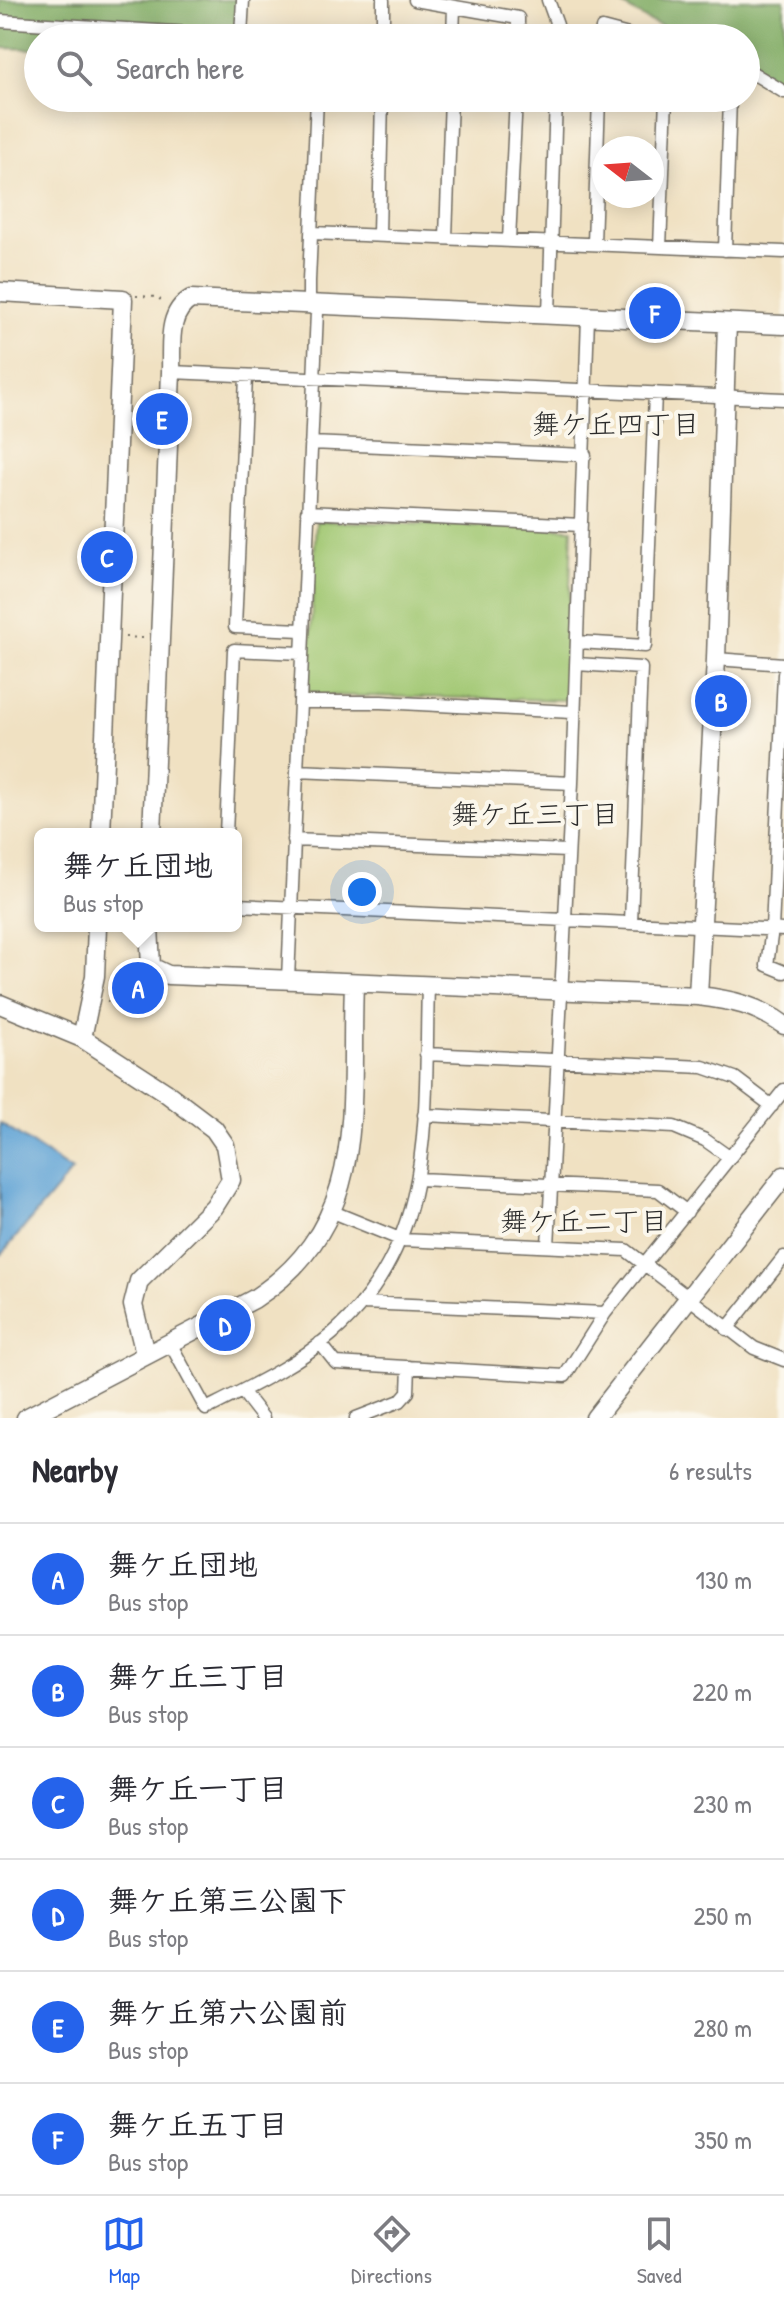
<!DOCTYPE html>
<html lang="en">
<head>
<meta charset="utf-8">
<style>
  body { margin:0; font-family:"Patrick Hand","Klee One",sans-serif; background:#f7f7f7; color:#2b2b33 }
  .compass { position:absolute; left:592px; top:136px; width:72px; height:72px; border-radius:50%; background:#fff; box-shadow:0 4px 20px #0003; rotate:287deg }
  .you { position:absolute; left:362px; top:892px; width:28px; height:28px; margin:-20px; border:6px solid #fff; border-radius:50%; background:#1a73e8; box-shadow:0 0 0 12px #1a73e833 }
  .badge { display:grid; place-items:center; width:52px; height:52px; border-radius:50%; background:#2563eb; color:#fff; font-size:26px; font-weight:700 }
  .pin { position:absolute; translate:-50% -50%; border:4px solid #fff; box-shadow:0 2px 8px #0006 }
  .popup { position:absolute; left:34px; top:828px; width:208px; height:104px; box-sizing:border-box; display:grid; place-content:center; border-radius:12px; background:#fff; filter:drop-shadow(0 2px 6px #0005); font-size:26px; white-space:nowrap; color:#7c7c81 }
  .popup b { font-size:30px; color:#2b2b33 }
  .popup::after { content:''; position:absolute; left:50%; top:100%; margin-left:-16px; border:16px solid transparent; border-top-color:#fff }
  .list { margin:0; padding:0; list-style:none }
  h2 { display:flex; justify-content:space-between; align-items:center; height:104px; margin:0; padding:0 32px; font-size:34px }
  h2 small { font-size:26px; font-weight:400; color:#7c7c81 }
  .list li { display:grid; grid-template-columns:52px 1fr auto; gap:24px; align-items:center; box-sizing:border-box; height:112px; padding:0 32px; border-top:2px solid #e1e1e2 }
  .list b { display:block; font-size:30px; white-space:nowrap }
  .list p { margin:0; font-size:26px; white-space:nowrap; color:#7c7c81 }
  .list em { font-size:26px; font-style:normal; color:#7c7c81 }
  .icon { flex:none; width:44px; height:44px; fill:none; stroke:currentColor; stroke-width:2; stroke-linecap:round; stroke-linejoin:round }
  .map { position:relative; flex:none; width:784px; height:1418px; overflow:hidden }
  .search { position:absolute; background:#fff; box-shadow:0 4px 20px #0003; left:24px; right:24px; top:24px; height:88px; display:flex; align-items:center; gap:20px; box-sizing:border-box; padding:0 28px; border-radius:44px; color:#7c7c81; font-size:30px }
  .sheet { height:776px; background:#fff }
  nav { display:flex; justify-content:space-around; align-items:center; box-sizing:border-box; height:112px; border-top:2px solid #e1e1e2; background:#fff; font-size:22px; color:#7c7c81 }
  nav a { display:grid; justify-items:center; gap:4px }
  nav .on { color:#2563eb }
  .map>svg:first-child { display:block }
</style>
</head>
<body>
<div class="map">
<svg width="784" height="1418" viewBox="0 0 784 1418">
  <rect width="100%" height="100%" fill="#fbf7ec"/>
  <filter id="ink" filterUnits="userSpaceOnUse"><feTurbulence type="fractalNoise" baseFrequency=".0125" numOctaves="2"/><feDisplacementMap in="SourceGraphic" scale="16" xChannelSelector="R" yChannelSelector="G"/><feConvolveMatrix kernelMatrix="1 2 1 2 8 2 1 2 1" color-interpolation-filters="sRGB"/></filter>
  <filter id="wash" filterUnits="userSpaceOnUse"><feTurbulence type="fractalNoise" baseFrequency=".006" numOctaves="4" result="noise"/><feDisplacementMap in="SourceGraphic" scale="32" xChannelSelector="R" yChannelSelector="G"/><feGaussianBlur stdDeviation="1.8" result="paint"/><feColorMatrix in="noise" values="0 0 0 0 0 0 0 0 0 0 0 0 0 0 0 0 0 1.4 0 .05"/><feComposite in="paint" operator="in"/></filter>
  <g filter="url(#wash)">
    <rect width="100%" height="100%" fill="#f0e1c2"/>
    <path fill="#a2c873" stroke="#667a4f" stroke-width="2" d="M316 521 572 529 566 700 308 695Z"/>
    <path fill="#81ac65" stroke="#566c48" stroke-width="2" d="M0 0H239L237 38H38V49L0 48Z
      M614 0H784V85L746 62V38H694L649 21Z"/>
    <path fill="#62a4d6" stroke="#466880" stroke-width="2" d="M0 1123 72 1171 0 1256Z"/>
  </g>
  <g filter="url(#ink)">
    <g fill="none" stroke-linecap="round" stroke-linejoin="round">
      <defs>
        <path id="street" d="M415 0 518 18V38
          M548 0 557 25V38
          M0 21 269 38
          M241 36 243 0
          M383 38V0
          M453 38 454 7
          M601 38 602 28 640 38
          M746 69 784 92
          M312 233 784 252
          M379 234 382 98
          M446 237 451 98
          M509 240 516 98
          M594 243 599 98
          M660 247 666 98
          M725 250 730 98
          M549 314 556 98
          M171 372 784 399
          M246 377 235 627 301 630
          M311 443 585 455
          M307 512 581 525
          M578 642 645 646 655 393
          M716 659 784 664
          M576 664 641 668 631 922
          M784 674 772 929 767 965 784 972
          M300 702H381L572 712
          M297 771 572 783
          M226 834 234 650 301 653
          M293 840 567 851
          M236 905 784 930
          M288 979 317 312 309 304V281L317 98
          M426 1054 703 1067 735 1078 772 1106
          M424 1115 674 1127 705 1140 729 1157
          M418 1179 658 1190 687 1212
          M333 1212 402 1240 626 1250 754 1348 784 1360
          M548 1246 572 783 588 317
          M363 1303 605 1313
          M727 1329 784 1257
          M170 1343 206 1409C248 1388 296 1365 332 1334 438 1242 424 1113 428 986
          M320 1343 336 1363 565 1376 605 1313 784 1090
          M242 1391 263 1418
          M356 1418 400 1401 408 1392 409 1367"/>
        <path id="secondary" d="M0 292 123 299 101 834
          M152 834 171 372C172 346 166 313 191 299L784 325
          M149 926 151 967 168 975 698 996C732 1000 756 1005 784 1025
          M698 996 716 659 727 323
          M0 1004 82 1038 165 1092 214 1129 225 1145 231 1180 214 1207 139 1281 133 1305 145 1354
          M82 1038 95 976 97 926
          M26 1418 254 1299C372 1222 349 1107 354 984
          M595 1418 784 1176"/>
      </defs>
      <use href="#street" stroke="#706b60" stroke-width="15"/>
      <use href="#secondary" stroke="#706b60" stroke-width="21"/>
      <path stroke="#706b60" stroke-width="2" stroke-dasharray="2 6" stroke-linecap="butt" d="M136 296 158 297 163 303
        M125 637 143 638
        M107 1001 135 1003"/>
      <use href="#street" stroke="#fff" stroke-width="12"/>
      <use href="#secondary" stroke="#fff" stroke-width="18"/>
    </g>
  </g>
  <g text-anchor="middle" dominant-baseline="central" stroke-width="8" stroke-linejoin="round" paint-order="stroke">
    <g font-size="28" fill="#2b2b2b" stroke="#fbf7ec">
      <text x="616" y="424">舞ケ丘四丁目</text>
      <text x="535" y="814">舞ケ丘三丁目</text>
      <text x="584" y="1221">舞ケ丘二丁目</text>
    </g>
  </g>
</svg>
<svg class="compass" viewBox="-18 -18 36 36"><path d="M0-13l5 13h-10z" fill="#e53935"/><path d="M0 13l5-13h-10z" fill="#7c7c81"/></svg>
<div class="you"></div>
<div class="pin badge" style="left:138px;top:988px">A</div>
<div class="popup"><b>舞ケ丘団地</b>Bus stop</div>
<div class="pin badge" style="left:721px;top:701px">B</div>
<div class="pin badge" style="left:107px;top:557px">C</div>
<div class="pin badge" style="left:225px;top:1325px">D</div>
<div class="pin badge" style="left:162px;top:419px">E</div>
<div class="pin badge" style="left:655px;top:313px">F</div>
<div class="search"><svg class="icon" aria-label="search" viewBox="0 0 24 24"><circle cx="10" cy="10" r="6"/><path d="M15 15l6 6"/></svg>Search here</div>
</div>
<section class="sheet">
<h2>Nearby<small>6 results</small></h2>
<ul class="list">
<li><span class="badge">A</span><div><b>舞ケ丘団地</b><p>Bus stop</p></div><em>130 m</em></li>
<li><span class="badge">B</span><div><b>舞ケ丘三丁目</b><p>Bus stop</p></div><em>220 m</em></li>
<li><span class="badge">C</span><div><b>舞ケ丘一丁目</b><p>Bus stop</p></div><em>230 m</em></li>
<li><span class="badge">D</span><div><b>舞ケ丘第三公園下</b><p>Bus stop</p></div><em>250 m</em></li>
<li><span class="badge">E</span><div><b>舞ケ丘第六公園前</b><p>Bus stop</p></div><em>280 m</em></li>
<li><span class="badge">F</span><div><b>舞ケ丘五丁目</b><p>Bus stop</p></div><em>350 m</em></li>
</ul>
</section>
<nav>
<a class="on"><svg class="icon" aria-label="map" viewBox="0 0 24 24"><path d="M3 6l6-2 6 2 6-2v14l-6 2-6-2-6 2zM9 4v14M15 6v14"/></svg>Map</a>
<a><svg class="icon" aria-label="directions" viewBox="0 0 24 24"><path d="M12 3l9 9-9 9-9-9zM9 14v-3h6M13 9l2 2-2 2"/></svg>Directions</a>
<a><svg class="icon" aria-label="saved" viewBox="0 0 24 24"><path d="M7 4h10v16l-5-4-5 4z"/></svg>Saved</a>
</nav>
</body>
</html>
